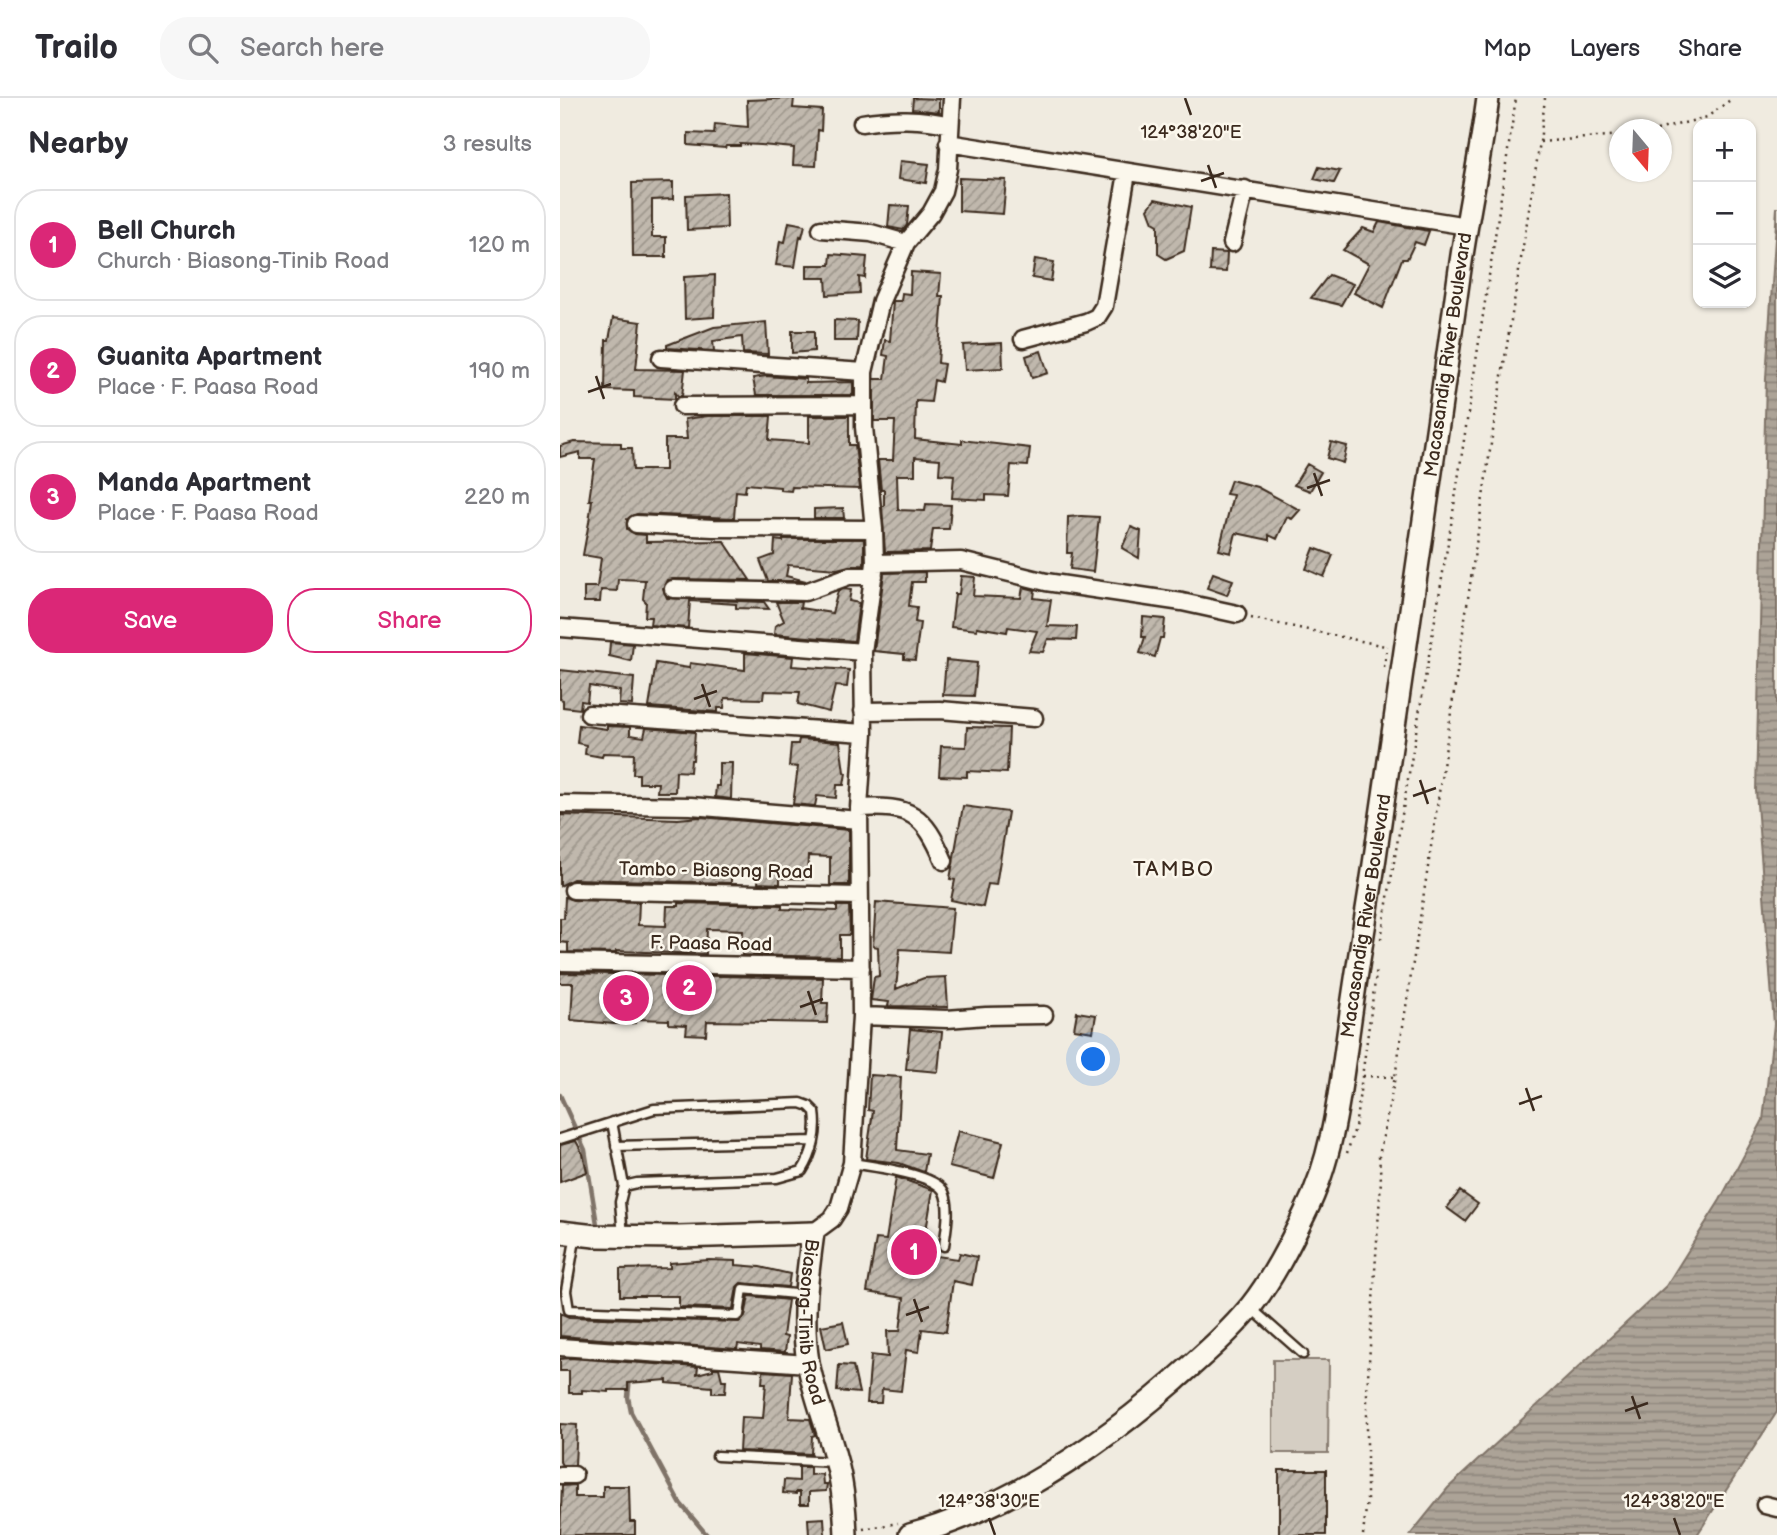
<!DOCTYPE html>
<html lang="en">
<head>
<meta charset="utf-8">
<style>
  body { margin:0; font-family:"Balsamiq Sans",sans-serif; background:#f7f7f7; color:#2b2b33 }
  .controls { position:absolute; right:21px; top:21px; display:grid; overflow:hidden; border-radius:14px; box-shadow:0 2px 5px #0004 }
  .controls button { width:63px; height:63px; display:grid; place-items:center; padding:0; border:0; border-bottom:2px solid #e1e1e2; background:#fff; color:#2b2b33; font:35px sans-serif }
  .compass { position:absolute; left:1049px; top:21px; width:63px; height:63px; border-radius:50%; background:#fff; box-shadow:0 2px 5px #0004; rotate:161deg }
  .you { position:absolute; left:534px; top:962px; width:24px; height:24px; margin:-18px; border:5px solid #fff; border-radius:50%; background:#1a73e8; box-shadow:0 0 0 10px #1a73e833 }
  .badge { display:grid; place-items:center; width:46px; height:46px; border-radius:50%; background:#db2777; color:#fff; font-size:23px; font-weight:700 }
  .pin { position:absolute; translate:-50% -50%; border:4px solid #fff; box-shadow:0 2px 7px #0006 }
  .list { margin:0; padding:0; list-style:none }
  h2 { display:flex; justify-content:space-between; align-items:center; height:91px; margin:0; padding:0 28px; font-size:30px }
  h2 small { font-size:23px; font-weight:400; color:#7c7c81 }
  .list li { display:grid; grid-template-columns:46px 1fr auto; gap:21px; align-items:center; box-sizing:border-box; height:112px; margin:0 14px 14px; padding:0 14px; border:2px solid #e1e1e2; border-radius:28px }
  .list b { display:block; font-size:26px; white-space:nowrap }
  .list p { margin:0; font-size:23px; white-space:nowrap; color:#7c7c81 }
  .list em { font-size:23px; font-style:normal; color:#7c7c81 }
  .actions { display:flex; gap:14px; padding:21px 28px }
  .actions a { flex:1; padding:16px 0; border:2px solid #db2777; border-radius:28px; text-align:center; font-size:24px; color:#db2777 }
  .actions .main { background:#db2777; color:#fff }
  .icon { flex:none; width:38px; height:38px; fill:none; stroke:currentColor; stroke-width:2; stroke-linecap:round; stroke-linejoin:round }
  .map { position:relative; flex:none; width:1217px; height:1437px; overflow:hidden }
  header { display:flex; align-items:center; gap:42px; box-sizing:border-box; height:98px; padding:0 35px; background:#fff; border-bottom:2px solid #e1e1e2 }
  header strong { font-size:33px }
  nav { display:flex; gap:38px; margin-inline-start:auto; font-size:24px }
  .search { width:490px; height:63px; background:#f7f7f7; display:flex; align-items:center; gap:18px; box-sizing:border-box; padding:0 24px; border-radius:28px; color:#7c7c81; font-size:26px }
  main { display:flex }
  aside { flex:1; background:#fff }
  .map>svg:first-child { display:block }
</style>
</head>
<body>
<header>
<strong>Trailo</strong>
<div class="search"><svg class="icon" aria-label="search" viewBox="0 0 24 24"><circle cx="10" cy="10" r="6"/><path d="M15 15l6 6"/></svg>Search here</div>
<nav><a>Map</a><a>Layers</a><a>Share</a></nav>
</header>
<main>
<aside>
<h2>Nearby<small>3 results</small></h2>
<ul class="list">
<li><span class="badge">1</span><div><b>Bell Church</b><p>Church · Biasong-Tinib Road</p></div><em>120 m</em></li>
<li><span class="badge">2</span><div><b>Guanita Apartment</b><p>Place · F. Paasa Road</p></div><em>190 m</em></li>
<li><span class="badge">3</span><div><b>Manda Apartment</b><p>Place · F. Paasa Road</p></div><em>220 m</em></li>
</ul>
<div class="actions"><a class="main">Save</a><a>Share</a></div>
</aside>
<div class="map">
<svg width="1217" height="1437" viewBox="0 0 1217 1437">
  <defs>
    <pattern id="water-rules" width="6" height="5" patternUnits="userSpaceOnUse" patternTransform="scale(1.75)"><rect width="6" height="5" fill="#aca397"/><path d="M0 2.5h6" fill="none" stroke="#8d857b"/></pattern>
    <pattern id="building-hatch" width="6" height="6" patternUnits="userSpaceOnUse" patternTransform="scale(1.75)"><rect width="6" height="6" fill="#c0b8ad"/><path d="M-1 1l2-2M0 6l6-6M5 7l2-2" fill="none" stroke="#9d968c"/></pattern>
  </defs>
  <rect width="100%" height="100%" fill="#f0ebe0"/>
  <filter id="ink" filterUnits="userSpaceOnUse"><feTurbulence type="fractalNoise" baseFrequency=".0143" numOctaves="2"/><feDisplacementMap in="SourceGraphic" scale="14" xChannelSelector="R" yChannelSelector="G"/><feConvolveMatrix kernelMatrix="1 2 1 2 8 2 1 2 1" color-interpolation-filters="sRGB"/></filter>
  <g filter="url(#ink)">
    <path fill="#d5cec3" stroke="#887c70" stroke-width="2" d="M713 1262H769L768 1355H713Z"/>
    <path fill="url(#water-rules)" stroke="#7f7367" stroke-width="2" d="M1217 109V1314L1137 1437H850L888 1390 1106 1188 1160 1102 1203 1022 1214 926 1196 693 1206 280Z"/>
    <g fill="none" stroke-linecap="round" stroke-linejoin="round">
      <path stroke="#7f7367" stroke-width="4.5" d="M0 997 25 1052 37 1126
        M70 1279 68 1299 71 1314 120 1405 147 1437"/>
    </g>
    <path fill="url(#building-hatch)" stroke="#3b2a1e" stroke-width="2" d="M234 0 233 10 262 12 261 33 258 32 256 68 233 67 234 50 201 47 180 46V48H166L165 50 128 47V35L154 36 155 26 188 29 187 2Z
      M353 0 379 1V14L352 11Z
      M340 63 369 66 366 85 338 81Z
      M759 69 780 73 774 85 754 81Z
      M399 80 446 82 443 116 399 113Z
      M113 84V101L92 102V139H106V159H73L72 85Z
      M166 95 167 130 127 132 126 97Z
      M595 101 631 109 624 153 606 161 598 156V127L593 124 588 111Z
      M330 107 349 108 347 127 343 132 328 129Z
      M229 124 245 127 242 139 240 138 235 169 216 167 220 143 225 144Z
      M819 124 869 133 864 147 855 144 847 161H842L823 210 794 195 809 166 783 152 803 130 814 134Z
      M651 154 667 155 666 174 650 173Z
      M271 156 307 159 305 180 299 179 300 195 267 197 266 180H247V167H270Z
      M475 161 494 164 491 183 472 180Z
      M351 174 381 176 379 198H383L378 265 384 266 381 284 374 282 371 304 356 303 355 341 402 346V342L470 350 468 368 451 367 448 398 426 397V402L392 400 394 377 379 376 380 361 355 359V377H337L338 412 365 413 366 406 391 407 389 431H373L370 453 325 454 322 408H324V392H321L318 362H333L335 323H314V281H325L328 258 323 257 325 242 330 243 333 203H341L342 195 350 196Z
      M155 177 154 219 125 221 124 179Z
      M769 177 793 186 781 207 751 200Z
      M53 220 81 224 76 271 125 272 122 298H118L115 294V301L74 299V293L45 292 46 242H49Z
      M274 222 298 223 297 243H274Z
      M206 224 208 256 183 255 182 239 153 243 154 253 107 250V247L154 229Z
      M232 233H254V253L232 255Z
      M442 245 443 270 405 272 403 247Z
      M481 253 488 275 472 280 466 258Z
      M206 278 246 281V285L293 284V297H196L193 280Z
      M148 318H211L209 342 249 345V318H289V347H295L300 391 232 389 231 393 220 392V389L186 386 185 394 176 393 174 420 77 416 67 421V431L75 436 86 437V444L164 443 190 482 113 481 107 482 103 490 107 500 204 504 209 511 176 510V506L130 503 128 530 90 527 91 519H85L86 504 83 501 85 482 58 481 57 493 41 492 40 504H24V489H37L41 460 23 457 29 424 32 402H29L35 361H20V354L0 359V348L14 344 61 345V350H72L73 372H105V341H127L125 321Z
      M771 344 787 348 783 365 767 360Z
      M747 366 761 374 750 393 734 387Z
      M671 382 697 389 740 412 732 421 727 419 717 441 709 437V442L676 435 671 455 659 452 673 397 666 396Z
      M283 410 284 420H254V411Z
      M521 418 539 419 533 474 510 471 512 455H507L508 419Z
      M571 429 581 433 579 460 562 450Z
      M223 441H304V467L289 468 277 471 228 467 226 478 246 483H208L200 462 214 457 215 442 223 443Z
      M754 450 773 457 764 479 746 471Z
      M365 474V484H352L349 508 357 509 355 524 360 525 355 562 344 561V556L314 553 324 475Z
      M653 475 673 482 667 497 647 490Z
      M401 478 415 479 413 498 461 500 463 489 475 492 474 500 491 502 487 528 517 529 516 542 488 541 483 554 469 553 477 533 448 529 447 534 417 529V532L391 529 395 496H399Z
      M284 491 291 492 289 503 299 505 294 543 214 536 215 528 224 523 216 504H241L240 510 272 515 278 493Z
      M583 519 605 521 603 540H600L595 559 580 555 585 539H582Z
      M50 544 73 546 71 563 49 558Z
      M185 555 233 559 232 568 289 572 287 589 275 588 269 614 238 606 240 594 204 593 203 601 165 600 164 610H158V614L89 609 96 565 129 570 130 565 185 572Z
      M386 562 417 565 414 598 383 597Z
      M0 572 74 580 72 607 59 606 60 593 29 588 27 604 21 603 20 611 3 609V602L0 601Z
      M19 627 47 631V628L70 629V637L84 639 86 630 135 634 133 662H131L130 674 116 673 115 694H97L98 685H79V676H73L74 656 43 655 42 659 25 656 26 647 17 645Z
      M407 629 449 630 447 675 407 673V679L379 678 381 648 406 649Z
      M239 641 280 644 284 674 286 675 284 687H277L276 700 257 698 255 708 233 706 238 669 229 668 231 646H238Z
      M159 665H172L171 701 155 699 156 688H159Z
      M403 708 448 714 436 787 428 786 423 809 391 802 395 782 390 781Z
      M0 717 118 721 140 719 289 732V787H270V759L248 758 247 781 220 780V786L198 785 199 773 171 772V785L13 781 0 788Z
      M5 799 13 802 79 804 78 827 106 828 107 808H119V805L222 807V811L277 813V808H289L290 837H280V859L182 857 183 832 147 831 146 856 56 853V855L8 854V845L0 844V820H4Z
      M316 804 393 810 389 854 340 851 336 891 364 880 386 879 388 909 328 908 329 904 311 902 314 879 319 878 318 849 313 848Z
      M0 875 263 880 262 905H268L267 925 147 923 146 937 126 936 127 927 109 926V922L76 921 75 925 54 926 11 922 13 885H0Z
      M517 914 536 917 533 934 514 931Z
      M350 931 382 934 378 974 346 971Z
      M310 977 341 979 337 1052 367 1056 364 1074 339 1065 306 1061 313 1013 308 1012Z
      M398 1033 443 1044 434 1080 389 1069Z
      M16 1043 23 1056 27 1074 0 1084V1047Z
      M336 1079 373 1092 362 1156 398 1161 400 1155 417 1159 412 1187 393 1183 386 1234 362 1231 359 1254 346 1252 341 1293 322 1291 321 1305H307L311 1257 328 1259 327 1233H340L344 1200 307 1194 316 1141 326 1142Z
      M900 1093 918 1106 905 1123 887 1110Z
      M149 1162 176 1163V1167L200 1169 230 1176 228 1189 181 1185 177 1189 173 1211 119 1209V1198H60V1171L110 1170V1165Z
      M189 1198 228 1202 223 1238 227 1239 225 1254 200 1252V1249L178 1246 177 1251 0 1238V1215L9 1219 179 1224 185 1219Z
      M283 1224 288 1246 266 1251 261 1228Z
      M10 1260 138 1269 137 1276 153 1272V1270H159L162 1282H166L165 1295H152V1289L107 1285V1282L68 1285V1292H49V1294L22 1292V1295H9V1273H0V1261Z
      M279 1267 293 1268 299 1295 277 1293Z
      M203 1273 232 1275 229 1320 250 1321 255 1337 252 1338 251 1356 179 1353 181 1319 203 1320 206 1285H202Z
      M0 1326 17 1327 15 1367H2L0 1364Z
      M239 1369H250V1377L262 1376 263 1386H267L266 1393 249 1394V1406H240V1394H236V1396L223 1395 224 1382 239 1383Z
      M719 1372H766V1437H719Z
      M15 1387V1399H43V1388H69L70 1424H75V1437H0L2 1388Z
      M264 1420 265 1437H249L248 1421Z"/>
    <g fill="none" stroke-linecap="round" stroke-linejoin="round">
      <defs>
        <path id="lane" d="M52 1024 64 1088
          M0 1041 94 1011 241 1005 249 1008 255 1014C258 1034 253 1056 242 1073L217 1080 77 1085 64 1088 60 1104 63 1138
          M56 1048 254 1043
          M292 1065C311 1068 376 1076 384 1094 391 1110 386 1132 384 1148
          M16 1136 6 1193 9 1212 177 1218 179 1217 183 1191 245 1197
          M692 1211 743 1256
          M157 1358 274 1364"/>
        <path id="street" d="M302 25C330 20 363 20 390 27
          M388 45 907 128
          M261 131 311 135 346 145
          M672 145 685 91
          M463 241 526 224 537 219 544 208 567 75
          M101 260 304 274
          M122 308 304 307
          M76 426 153 430 314 431
          M315 465 401 463 486 484 622 504 677 516
          M113 491 245 494 289 478H314
          M1 530 303 554
          M303 613 380 612 474 620
          M29 616 304 635
          M0 706 131 708 299 722
          M299 710C351 707 364 716 384 763
          M13 792 299 798
          M0 864 301 870
          M301 918 387 921 426 918 484 917
          M253 1135 272 1121 279 1110 292 1065 301 918 299 710 304 635 303 554 315 465 314 431 304 329V274L321 203 346 145 371 115 383 93 388 71 392 0
          M0 1249 248 1266
          M0 1377H14
          M1205 1407 1217 1410"/>
        <g id="secondary">
          <path id="s1" d="M0 1134 35 1138 118 1139 253 1135C247 1179 241 1220 248 1264 254 1297 268 1330 276 1362 283 1386 285 1412 286 1437"/>
          <path id="s2" d="M350 1437C449 1410 537 1350 614 1283 641 1259 668 1236 691 1208 713 1180 730 1146 745 1115 774 1058 780 991 789 929 796 877 805 825 813 773 844 570 872 367 901 164 909 109 921 55 928 0"/>
        </g>
      </defs>
      <use href="#lane" stroke="#3b2a1e" stroke-width="13"/>
      <use href="#street" stroke="#3b2a1e" stroke-width="21"/>
      <use href="#secondary" stroke="#3b2a1e" stroke-width="26"/>
      <path stroke="#3b2a1e" stroke-width="2.5" stroke-dasharray="2 5" stroke-linecap="butt" d="M1097 32 1147 19 1173 0
        M980 44 1060 37
        M691 520 825 548
        M824 569 827 548
        M821 841 892 421 956 0
        M803 978 835 979
        M787 1055 795 1030 817 869
        M303 1431 338 1425
        M803 1437 807 1402V1294L821 1082 819 1058 835 979 868 769 932 339 980 44 985 0"/>
      <use href="#lane" stroke="#fbf7ec" stroke-width="8"/>
      <use href="#street" stroke="#fbf7ec" stroke-width="16"/>
      <use href="#secondary" stroke="#fbf7ec" stroke-width="21"/>
    </g>
  </g>
  <path fill="none" stroke="#3b2a1e" stroke-width="2.5" d="M625 0 631 17M648 67 656 90M641 83 664 75M36 278 44 301M28 294 51 286M754 375 762 398M747 390 770 382M142 586 150 609M134 601 157 593M860 682 868 706M853 698 876 690M248 893 256 917M240 909 263 901M966 990 974 1013M959 1006 982 998M354 1201 362 1224M346 1217 369 1209M1072 1298 1080 1321M1065 1313 1088 1305M429 1420 435 1437M1114 1420 1120 1437"/>
  <g text-anchor="middle" dominant-baseline="central" stroke-width="5" stroke-linejoin="round" paint-order="stroke">
    <g font-size="19" fill="#3b2a1e" stroke="#fbf7ec">
      <text stroke="none"><textPath href="#s2" startOffset="1395">Macasandig River Boulevard</textPath></text>
      <text transform="translate(156 773) rotate(1)">Tambo - Biasong Road</text>
      <text stroke="none"><textPath href="#s2" startOffset="828">Macasandig River Boulevard</textPath></text>
      <text transform="translate(151 846) rotate(1)">F. Paasa Road</text>
      <text stroke="none"><textPath href="#s1" startOffset="343">Biasong-Tinib Road</textPath></text>
    </g>
    <g font-size="21" letter-spacing="2" fill="#3b2a1e" stroke="#fbf7ec">
      <text x="614" y="771">TAMBO</text>
    </g>
  </g>
  <g font-size="18" text-anchor="middle" fill="#3b2a1e" stroke="#fbf7ec" stroke-width="5" stroke-linejoin="round" paint-order="stroke">
    <text x="631" y="40">124°38'20"E</text>
    <text x="429" y="1409">124°38'30"E</text>
    <text x="1114" y="1409">124°38'20"E</text>
  </g>
</svg>
<div class="controls">
<button>+</button>
<button>−</button>
<button><svg class="icon" aria-label="layers" viewBox="0 0 24 24"><path d="M12 4l9 5-9 5-9-5zM3 14l9 5 9-5"/></svg></button>
</div>
<svg class="compass" viewBox="-18 -18 36 36"><path d="M0-13l5 13h-10z" fill="#e53935"/><path d="M0 13l5-13h-10z" fill="#7c7c81"/></svg>
<div class="you"></div>
<div class="pin badge" style="left:354px;top:1154px">1</div>
<div class="pin badge" style="left:129px;top:890px">2</div>
<div class="pin badge" style="left:66px;top:900px">3</div>
</div>
</main>
</body>
</html>
